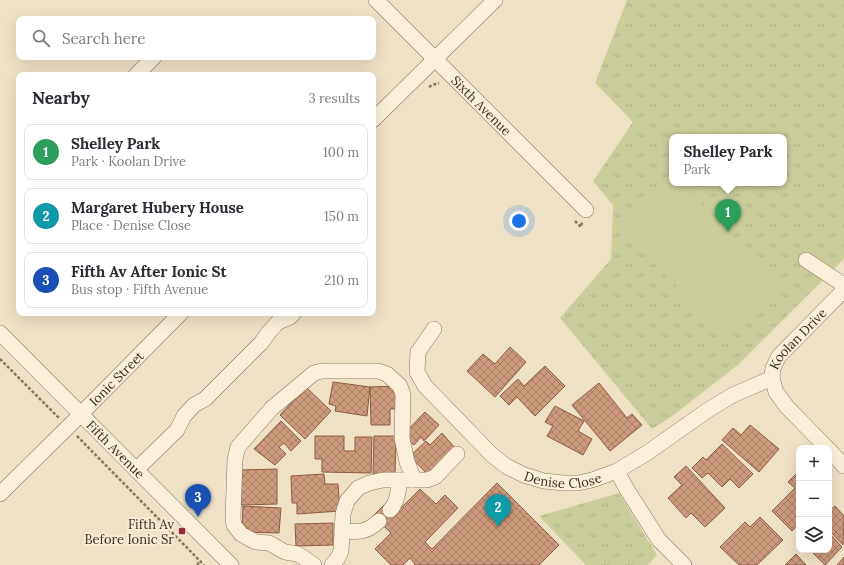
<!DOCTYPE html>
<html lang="en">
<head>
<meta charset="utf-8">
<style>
  body { margin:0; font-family:Lora,serif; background:#f7f7f7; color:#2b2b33 }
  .controls { position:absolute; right:12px; bottom:12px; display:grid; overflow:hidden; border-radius:8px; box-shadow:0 4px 16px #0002 }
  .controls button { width:36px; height:36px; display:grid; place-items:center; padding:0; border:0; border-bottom:1px solid #e1e1e2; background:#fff; color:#2b2b33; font:20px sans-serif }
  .you { position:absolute; left:519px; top:221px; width:14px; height:14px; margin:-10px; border:3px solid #fff; border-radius:50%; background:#1a73e8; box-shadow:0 0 0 6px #1a73e833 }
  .badge { display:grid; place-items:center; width:26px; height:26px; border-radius:50%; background:#ea580c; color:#fff; font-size:13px; font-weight:700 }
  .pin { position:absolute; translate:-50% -33px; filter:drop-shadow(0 1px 2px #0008) }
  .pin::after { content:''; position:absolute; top:21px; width:14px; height:12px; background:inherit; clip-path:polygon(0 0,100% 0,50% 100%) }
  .popup { position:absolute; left:669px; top:134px; width:118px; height:52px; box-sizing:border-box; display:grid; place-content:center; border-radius:8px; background:#fff; filter:drop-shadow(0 1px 3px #0005); font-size:13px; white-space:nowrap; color:#7c7c81 }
  .popup b { font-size:15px; color:#2b2b33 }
  .popup::after { content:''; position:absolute; left:50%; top:100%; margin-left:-8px; border:8px solid transparent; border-top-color:#fff }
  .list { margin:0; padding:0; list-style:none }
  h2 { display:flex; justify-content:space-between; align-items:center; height:52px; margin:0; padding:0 16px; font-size:17px }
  h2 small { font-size:13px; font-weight:400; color:#7c7c81 }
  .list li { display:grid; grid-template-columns:26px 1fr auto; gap:12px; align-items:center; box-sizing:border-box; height:56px; margin:0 8px 8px; padding:0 8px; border:1px solid #e1e1e2; border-radius:8px }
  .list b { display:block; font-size:15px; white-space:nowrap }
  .list p { margin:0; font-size:13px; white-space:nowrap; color:#7c7c81 }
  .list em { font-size:13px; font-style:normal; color:#7c7c81 }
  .icon { flex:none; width:22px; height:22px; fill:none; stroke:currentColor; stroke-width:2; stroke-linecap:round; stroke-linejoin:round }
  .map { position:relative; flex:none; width:844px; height:565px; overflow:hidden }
  .search { position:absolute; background:#fff; box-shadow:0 4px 16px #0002; left:16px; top:16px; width:360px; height:44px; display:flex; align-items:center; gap:10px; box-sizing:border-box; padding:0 14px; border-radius:8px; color:#7c7c81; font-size:15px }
  .panel { position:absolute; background:#fff; box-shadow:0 4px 16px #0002; left:16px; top:72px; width:360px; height:244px; border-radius:8px }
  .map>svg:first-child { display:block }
</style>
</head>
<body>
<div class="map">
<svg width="844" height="565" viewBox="0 0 844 565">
  <defs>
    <pattern id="grass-tufts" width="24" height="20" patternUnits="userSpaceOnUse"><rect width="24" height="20" fill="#cace9a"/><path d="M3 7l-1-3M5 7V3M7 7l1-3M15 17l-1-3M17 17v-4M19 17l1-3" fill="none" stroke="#aeb184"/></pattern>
    <pattern id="building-cross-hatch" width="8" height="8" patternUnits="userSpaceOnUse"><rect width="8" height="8" fill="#ce9a7c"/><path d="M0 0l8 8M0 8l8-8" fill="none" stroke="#a87e65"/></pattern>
  </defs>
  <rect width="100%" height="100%" fill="#efe1c6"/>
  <path fill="url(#grass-tufts)" fill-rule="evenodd" d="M627 0H844V259L739 364 671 417 652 429 560 318 611 259 613 205 593 181 633 122 595 83ZM672 137H784V183H672Z
    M619 493 657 555 648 565H586L539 516Z"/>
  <path fill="#cace9a" d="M672 175V183H680L780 283 727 337 619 228Z"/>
  <path fill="url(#building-cross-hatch)" stroke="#8b5b41" d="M510 347 526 362 495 397 467 371 483 354 495 364Z
    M545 366 565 386 535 416 517 397 509 405 500 396 518 379 524 386Z
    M333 382 370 387 367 416 335 411 336 406 329 404Z
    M599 383 627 418 632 414 642 425 610 451 572 405Z
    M396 386V409H390V425H371L370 387Z
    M306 387 331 411 305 439 280 415Z
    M555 406 584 421 578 431 592 439 583 455 547 436 553 426 545 422Z
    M425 412 439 425 424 441 421 437 414 445 403 435Z
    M281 421 301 441 291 451 284 443 279 447 286 454 275 465 254 449Z
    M750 425 779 449 759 472 722 440 733 428 741 435Z
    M442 433 456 449 428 475 410 456 426 441 430 445Z
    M315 436H344V451H355V437H372L371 473 322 472V459H315Z
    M374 436H396L395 475 373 474Z
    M722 444 753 474 739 488 730 479 722 487 708 473 702 478 692 468 703 457 706 460Z
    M686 466 725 508 705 527 691 513 686 518 668 498 682 485 674 477Z
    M277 469V504L241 505 240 470Z
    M798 472 799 474V524L792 531 772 511 795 488 788 482Z
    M324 474 325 484H338L340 511 297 514V503H292L291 476Z
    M497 483 559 545 539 565H414L415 564 410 558 403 565H391L375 549 391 533 373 516 384 505 394 515 420 489 436 504 445 495 458 508 425 542 432 549Z
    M243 506 281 508 279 533 242 532Z
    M835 506 844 516 843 545 829 530V511Z
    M760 517 783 540 757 565H739L720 547 745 522 750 527Z
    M333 523V545L296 546 295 524Z
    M829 533 842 547 825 565 810 550H829Z
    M796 554 806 565H785Z
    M844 557V565H837Z"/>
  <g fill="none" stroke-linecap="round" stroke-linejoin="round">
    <defs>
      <g id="minor">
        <path id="s1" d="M376 0 586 210"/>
        <path d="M136 75 154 57"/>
        <path d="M373 120 495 0"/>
        <path d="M806 260 844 285"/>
        <path id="s2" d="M434 329 418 352 417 372 425 386 492 455 506 466 524 475 544 481 563 483H578L592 480 617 471 647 453 708 410 733 395 772 378"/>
        <path id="s3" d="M0 333 231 565"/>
        <path id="s4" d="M827 448 787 407 776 392 772 378 773 368 779 356 844 290"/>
        <path d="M829 450 844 466"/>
        <path d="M136 470 177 430 184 416 194 405 205 399 261 343 269 332 278 322 290 317 294 313"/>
        <path d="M617 471 626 488 659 540 684 565"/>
        <path id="s5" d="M0 494 69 426 181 313"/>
        <path d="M390 510C397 503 399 490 399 480"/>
        <path d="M342 531C359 532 366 533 379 521"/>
        <path d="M314 565 298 554 285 552 269 543 256 542 250 539 241 534 234 525 233 519 235 459 238 447 272 408 314 373 322 371H378L387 374 400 386 403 395 402 438 407 462 412 474V480"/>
        <path d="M332 565 338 558 341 551 343 514 347 501 358 488 369 483 383 480H427L435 477 457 454"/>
      </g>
    </defs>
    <use href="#minor" stroke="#8b735b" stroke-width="16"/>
    <path stroke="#8b735b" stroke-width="2.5" stroke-dasharray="3 2" stroke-linecap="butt" d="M429 87 432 85 439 83
      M575 221 581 227 582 222
      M0 359 59 418
      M77 436 204 565
      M197 565 200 561"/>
    <use href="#minor" stroke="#f9efda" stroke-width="15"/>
  </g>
  <rect fill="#9b2b31" stroke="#f6ecd6" stroke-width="1.5" x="178" y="527" width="8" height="8" rx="2"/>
  <g text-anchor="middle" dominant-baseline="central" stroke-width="4" stroke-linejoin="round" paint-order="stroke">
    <g font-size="13" fill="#3b2c1f" stroke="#f6ecd6">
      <text stroke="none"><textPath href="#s1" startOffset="149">Sixth Avenue</textPath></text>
      <text stroke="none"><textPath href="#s4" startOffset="139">Koolan Drive</textPath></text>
      <text stroke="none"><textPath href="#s5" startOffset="164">Ionic Street</textPath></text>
      <text stroke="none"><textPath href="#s3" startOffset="164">Fifth Avenue</textPath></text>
      <text stroke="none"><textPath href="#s2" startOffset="238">Denise Close</textPath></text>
    </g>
    <g font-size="13" fill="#3b2c1f" stroke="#f6ecd6" text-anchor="end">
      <text x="174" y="524">Fifth Av<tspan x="174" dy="15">Before Ionic Sr</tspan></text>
    </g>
  </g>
</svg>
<div class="controls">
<button>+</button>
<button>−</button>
<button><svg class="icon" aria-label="layers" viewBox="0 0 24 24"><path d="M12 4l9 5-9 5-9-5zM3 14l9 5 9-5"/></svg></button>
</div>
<div class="you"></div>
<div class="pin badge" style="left:728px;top:232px;background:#2e9e5b">1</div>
<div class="popup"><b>Shelley Park</b>Park</div>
<div class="pin badge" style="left:498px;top:527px;background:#0f9aa8">2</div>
<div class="pin badge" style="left:198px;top:517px;background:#1a4fb4">3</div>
<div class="search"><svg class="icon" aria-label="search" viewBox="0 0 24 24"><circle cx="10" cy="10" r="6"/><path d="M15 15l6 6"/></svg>Search here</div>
<section class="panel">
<h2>Nearby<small>3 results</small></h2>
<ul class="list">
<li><span class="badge" style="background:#2e9e5b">1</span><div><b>Shelley Park</b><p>Park · Koolan Drive</p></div><em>100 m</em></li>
<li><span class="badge" style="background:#0f9aa8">2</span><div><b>Margaret Hubery House</b><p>Place · Denise Close</p></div><em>150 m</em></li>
<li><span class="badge" style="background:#1a4fb4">3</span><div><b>Fifth Av After Ionic St</b><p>Bus stop · Fifth Avenue</p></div><em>210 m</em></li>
</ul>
</section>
</div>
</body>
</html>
